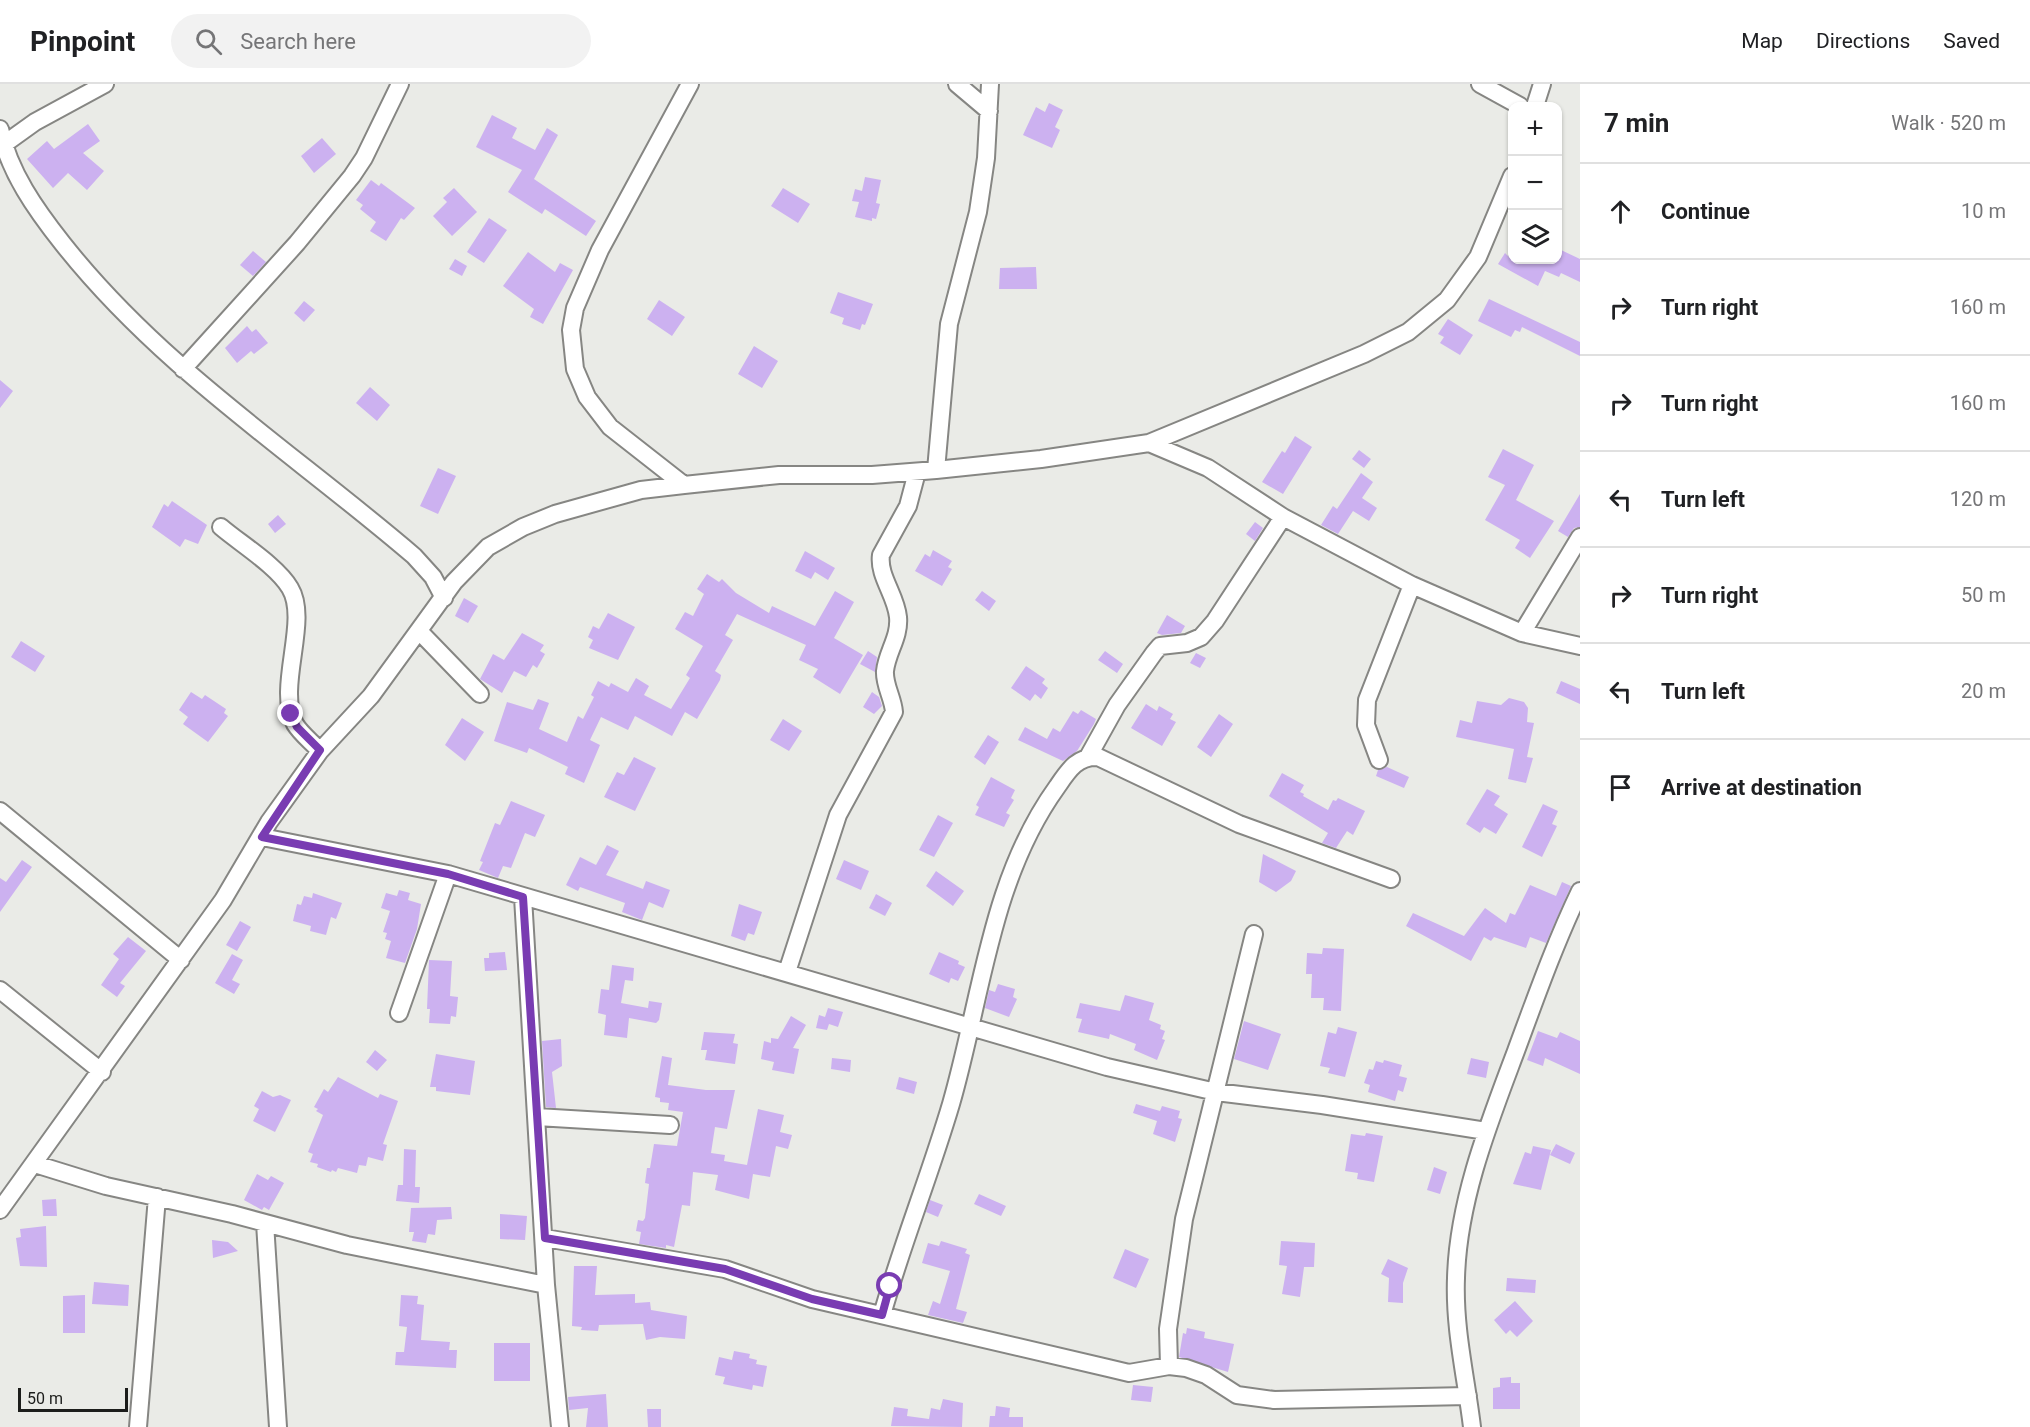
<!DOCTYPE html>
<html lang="en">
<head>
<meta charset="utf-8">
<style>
  body { margin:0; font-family:Roboto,sans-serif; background:#f2f2f2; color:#202124 }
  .controls { position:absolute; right:18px; top:18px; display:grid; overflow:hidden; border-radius:12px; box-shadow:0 2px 4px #0004 }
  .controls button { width:54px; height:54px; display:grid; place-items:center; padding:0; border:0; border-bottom:2px solid #e0e0e0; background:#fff; color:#202124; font:30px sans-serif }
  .scale { position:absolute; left:18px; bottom:15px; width:110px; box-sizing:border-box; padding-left:6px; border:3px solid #1c1d1b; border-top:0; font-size:16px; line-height:21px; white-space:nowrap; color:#1c1d1b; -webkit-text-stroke:4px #eaebe7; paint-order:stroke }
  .stop { position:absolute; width:18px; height:18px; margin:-14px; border:4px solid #793cb2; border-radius:50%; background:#fff }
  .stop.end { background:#793cb2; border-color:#fff; box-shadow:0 2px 6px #0008 }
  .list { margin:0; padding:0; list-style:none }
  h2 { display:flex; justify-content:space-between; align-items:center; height:78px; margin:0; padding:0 24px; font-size:26px }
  h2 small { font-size:20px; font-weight:400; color:#757577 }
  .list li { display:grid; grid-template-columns:39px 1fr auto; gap:18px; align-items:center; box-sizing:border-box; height:96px; padding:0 24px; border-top:2px solid #e0e0e0 }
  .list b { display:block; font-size:22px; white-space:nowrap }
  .list em { font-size:20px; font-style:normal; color:#757577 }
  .icon { flex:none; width:33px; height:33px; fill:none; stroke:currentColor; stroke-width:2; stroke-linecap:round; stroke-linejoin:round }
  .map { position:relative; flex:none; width:1580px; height:1343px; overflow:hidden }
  header { display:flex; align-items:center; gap:36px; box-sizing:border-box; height:84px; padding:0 30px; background:#fff; border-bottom:2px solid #e0e0e0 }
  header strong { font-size:28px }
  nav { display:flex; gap:33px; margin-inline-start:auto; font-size:21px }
  .search { width:420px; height:54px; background:#f2f2f2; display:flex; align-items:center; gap:15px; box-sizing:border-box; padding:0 21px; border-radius:33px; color:#757577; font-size:22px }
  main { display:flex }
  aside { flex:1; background:#fff }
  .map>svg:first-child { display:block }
</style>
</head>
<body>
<header>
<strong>Pinpoint</strong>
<div class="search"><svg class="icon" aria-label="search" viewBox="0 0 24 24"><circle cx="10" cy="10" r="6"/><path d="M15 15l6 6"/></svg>Search here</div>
<nav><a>Map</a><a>Directions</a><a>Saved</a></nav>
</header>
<main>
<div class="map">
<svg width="1580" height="1343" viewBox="0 0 1580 1343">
  <rect width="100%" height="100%" fill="#eaebe7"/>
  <path fill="#ccb1f0" d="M1049 19 1063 26 1055 43 1060 46 1052 64 1023 51 1036 23 1045 28Z
    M492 31 517 44 512 54 535 66 547 44 558 51 534 95 596 137 586 152 545 125 542 130 508 108 522 86 476 63Z
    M88 40 100 57 83 69 104 87 87 106 68 89 53 104 27 75 47 57 54 65Z
    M322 54 336 70 314 89 301 72Z
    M865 93 881 96 876 119 880 120 876 135 872 134V137L855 133 859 118 852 117 855 105 862 107Z
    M371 96 379 102 381 99 415 124 404 136 401 134 386 157 370 147 376 138 360 125 363 121 356 116Z
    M454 104 477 128 452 152 433 132 447 118 443 114Z
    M783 104 810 120 798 139 771 122Z
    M489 134 507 146 484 179 467 168Z
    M1561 166 1580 175V198L1561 189 1559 193 1545 187 1538 202 1498 180 1505 169 1512 176H1557Z
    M253 167 266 178 253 192 240 181Z
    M528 168 555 188 560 179 573 186 543 240 530 233 534 225 503 202Z
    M455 175 467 182 462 192 449 185Z
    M1036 183 1037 205H999L1000 184Z
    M838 208 873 220 865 241 862 240 860 246 842 240 844 234 830 229Z
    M1489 215 1580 258V272L1522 243 1520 248 1515 246 1511 253 1478 237Z
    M659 216 685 233 672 252 647 235Z
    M304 217 315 226 304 238 294 229Z
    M1448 235 1473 251 1460 271 1440 259 1444 253 1438 250Z
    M247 242 252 248 256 245 268 259 254 270 251 267 237 279 225 264Z
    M754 262 778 277 762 304 738 290Z
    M0 296 13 307 0 324Z
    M370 303 390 321 377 337 356 319Z
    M1295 352 1312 363 1283 410 1262 398 1282 367 1285 369Z
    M1503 365 1534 381 1516 416 1554 437 1530 474 1515 464 1520 456 1485 436 1505 401 1488 393Z
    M1359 366 1371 375 1364 384 1352 375Z
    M438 384 456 392 438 430 420 422Z
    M1361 389 1373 398 1362 414 1377 424 1369 437 1353 427 1338 450 1321 441 1333 422 1337 425Z
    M1580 410V443L1574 444 1568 453 1558 447Z
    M172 417 207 441 198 460 185 455 180 463 152 443 164 420 168 423Z
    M278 431 286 440 275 449 268 440Z
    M1255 438 1263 444 1255 457 1246 450Z
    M933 466 952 477 948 483 952 485 942 502 915 487 925 470 930 473Z
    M805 467 835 484 828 496 815 488 811 495 795 487Z
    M707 490 719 498 722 495 736 509 769 529 772 522 815 542 835 507 854 518 834 554 863 571 840 610 813 593 818 585 799 576 806 561 737 530 725 551 733 556 715 587 721 591 720 596 697 635 685 628 672 652 635 632 628 646 601 633 590 656 600 661 584 699 565 690 568 683 529 664 527 669 494 657 507 618 533 626 538 615 549 619 539 645 567 658 578 632 583 635 594 613 591 611 598 597 609 603 611 599 628 608 636 594 649 602 644 611 671 625 690 594 686 591 703 562 675 545 685 528 693 532 704 510 697 505Z
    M982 507 996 517 989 527 975 516Z
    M464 514 478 522 468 539 455 532Z
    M608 529 635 543 618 576 589 564 593 556 588 553 593 542 599 545Z
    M1167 531 1185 542 1181 549 1162 551 1157 549Z
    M522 549 544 561 540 567 545 570 537 584 533 581 526 593 514 587 502 609 480 595 493 570 504 576Z
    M21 557 45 572 35 588 11 573Z
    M868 567 877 573 875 588 860 580Z
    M1105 567 1123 580 1117 589 1098 576Z
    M1196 569 1206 574 1200 584 1190 579Z
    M1026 582 1045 595 1042 599 1048 604 1041 615 1035 610 1030 617 1011 604Z
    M1561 597 1580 605V620L1556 609Z
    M191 608 202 615 205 611 226 625 224 629 228 632 208 658 183 640 188 633 179 626Z
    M872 608 879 613 882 622 874 630 863 623Z
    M1509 614 1524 618 1528 624 1527 638 1534 639 1527 673 1533 674 1526 699 1508 695 1514 665 1456 653 1460 636 1472 639 1477 617 1501 621Z
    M1146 620 1157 627 1159 622 1173 630 1170 635 1176 638 1162 662 1131 644Z
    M1081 626 1096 635 1094 640 1077 667 1063 677 1018 656 1025 643 1047 655 1053 644 1060 648 1073 627 1078 630Z
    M1219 630 1233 640 1211 673 1197 663Z
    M462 634 484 648 465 677 445 661Z
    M783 635 802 647 789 667 770 656Z
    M988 651 999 658 985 681 974 673Z
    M634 673 656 684 635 727 604 713 617 688 624 691Z
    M1387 683 1409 693 1404 704 1376 692 1378 686Z
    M1282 689 1304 701 1300 708 1304 710 1303 712 1328 726 1333 716 1336 717 1338 714 1365 727 1353 751 1347 747 1336 764 1322 759 1328 749 1269 712Z
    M991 693 1015 706 1011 714 1014 716 1006 729 1010 731 1004 743 975 731 979 723 976 721Z
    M1487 705 1500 712 1494 721 1508 730 1496 750 1484 743 1480 749 1466 740Z
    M511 717 545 731 535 753 525 749 511 784 503 782 498 794 479 786 483 778 480 777 495 739 500 741Z
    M1543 720 1558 727 1552 740 1557 742 1542 773 1522 763Z
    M938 731 953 739 934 773 919 766Z
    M607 761 619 767 606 791 643 805 646 797 670 806 663 824 649 818 642 836 622 828 625 819 580 803 578 807 566 801 580 773 596 781Z
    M1263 770 1296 787 1291 797 1276 808 1259 798Z
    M22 776 32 783 0 828V794L6 798Z
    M844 776 869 787 861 806 836 795Z
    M936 787 964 807 953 822 926 802Z
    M1562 798 1571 802 1546 859 1530 853 1526 864 1494 853 1491 857 1484 853 1471 877 1406 842 1413 829 1464 852 1485 824 1506 839 1510 829 1515 831 1530 801 1556 812Z
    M399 806 410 809 408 816 421 820 417 845 405 879 386 874 391 857 385 855 387 849 383 848 390 827 381 824 386 809 397 812Z
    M313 809 342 819 336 835 331 833 326 851 310 847 311 842 293 837 297 820 301 821 304 812 312 814Z
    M876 810 892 819 885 832 869 824Z
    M739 820 762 828 754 851 748 849 745 857 731 852Z
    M240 837 251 843 237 867 226 861Z
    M128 853 146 867 120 899 125 902 117 913 101 901 119 875 113 870Z
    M1323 864 1344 865 1341 927 1323 926 1324 914H1311L1312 890H1306L1307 869 1322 870Z
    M505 868 507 886 485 887 484 874H489V869Z
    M939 868 959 877 958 880 965 883 958 897 951 894 949 899 929 890Z
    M232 870 243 876 232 896 240 900 234 910 215 899Z
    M429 876 452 877 450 912 458 913 456 933 451 932 450 940 429 939 430 925H427Z
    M612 881 634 884 633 897 625 896 621 919 648 924 649 917 662 919 659 936 656 939 629 934 627 954 604 951 606 931 598 929 601 905 609 906Z
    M998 900 1015 905 1013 913 1017 915 1009 933 985 924 989 906 995 908Z
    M1125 911 1154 919 1149 936 1161 941 1160 945 1165 947 1162 955 1165 956 1157 976 1134 966 1136 960 1110 950 1109 955 1078 948 1082 935 1076 934 1080 919 1120 927Z
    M828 924 843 928 838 943 829 940 827 946 816 944 819 931 825 933Z
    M791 932 806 941 793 964 799 965 794 990 772 986 774 978 761 975 764 957 771 959V954L778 955Z
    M1244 937 1281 950 1268 986 1234 975Z
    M1338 943 1357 948 1345 993 1328 989 1330 984 1320 982 1328 948 1336 950Z
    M1538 947 1557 954 1560 948 1580 957V990L1545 974 1543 982 1527 976Z
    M704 948 735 950 733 959 738 960 735 980 705 976 707 966H701Z
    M561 955 562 982 552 988 556 1024 546 1023 542 957Z
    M375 966 387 976 377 987 366 978Z
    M436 970 475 977 470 1011 436 1007V1003H430Z
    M662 972 672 974 668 1001 706 1006H735L727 1045 715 1043 711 1069 725 1071 724 1077 747 1081 758 1025 784 1031 780 1048 792 1051 788 1065 776 1062 770 1093 753 1090 749 1115 715 1106 718 1091 693 1088 690 1122 682 1121 674 1163 666 1161V1164L639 1160 641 1148 636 1147 638 1136 643 1137 645 1134 649 1100 645 1099 647 1084H650L654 1060 677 1062 683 1028 668 1026 669 1019 660 1018V1014L655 1013Z
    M832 974 851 976 850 988 831 985Z
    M1471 974 1489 978 1486 994 1467 990Z
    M1384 976 1402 981 1399 992 1407 994 1403 1008 1398 1006 1395 1017 1368 1008 1370 1001 1364 999 1369 985 1373 986 1376 977 1383 979Z
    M338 993 378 1014 380 1010 398 1017 383 1060 387 1061 383 1077 368 1073 366 1082 359 1081 357 1089 338 1084 336 1088 332 1086 331 1088 317 1083 318 1080 310 1078 313 1070 308 1068 323 1031 316 1027 318 1025 314 1023 324 1005 328 1008Z
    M899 993 917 998 914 1010 896 1005Z
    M262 1007 273 1013 280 1011 291 1016 275 1048 253 1037 259 1025 254 1022Z
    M1136 1020 1160 1027 1162 1022 1180 1027 1178 1034 1182 1035 1175 1058 1153 1050 1157 1037 1133 1029Z
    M1366 1049 1383 1052 1374 1098 1357 1095 1358 1089 1345 1087 1351 1050 1365 1052Z
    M1556 1060 1575 1069 1570 1080 1550 1071Z
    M1533 1062 1551 1066 1541 1106 1513 1100 1525 1068 1531 1070Z
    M404 1065 416 1066 415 1103H420L419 1119 396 1117 398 1101H403Z
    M1434 1083 1447 1088 1440 1110 1427 1106Z
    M257 1090 268 1096 271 1092 284 1099 269 1126 264 1123 262 1126 244 1116Z
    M979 1110 1006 1122 1001 1132 974 1120Z
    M56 1115 57 1132H43L42 1116Z
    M930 1116 943 1121 938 1133 926 1128Z
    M451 1123 452 1135 437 1136 435 1151 428 1150 426 1159 412 1157 414 1148H409L411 1124Z
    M500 1130 527 1132 525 1156 500 1155Z
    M46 1142 47 1183 20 1182 16 1154 21 1153 20 1145Z
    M212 1156 228 1158 238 1167 213 1174Z
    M941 1157 967 1165 965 1169 970 1171 956 1225 967 1228 963 1239 928 1231 933 1217 940 1220 950 1187 922 1179 928 1159 939 1162Z
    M1281 1157 1315 1159 1314 1183H1304L1300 1213 1282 1210 1287 1182 1279 1181Z
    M1125 1165 1149 1175 1136 1204 1113 1194Z
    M1388 1175 1408 1184 1403 1199V1219L1388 1218 1389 1194 1381 1190Z
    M574 1182H597L595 1211 635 1210V1219L650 1218 651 1226 687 1232 685 1255 660 1253 646 1256 643 1240 599 1241 598 1247 581 1246 582 1243 572 1242Z
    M1507 1194 1536 1196 1535 1209 1506 1207Z
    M94 1198 129 1201 128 1222 92 1220Z
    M85 1211V1249H63V1212Z
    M401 1211 418 1212 417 1220 424 1221 421 1256 450 1258 449 1266H457L456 1284 395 1281 396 1268H404L407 1243 399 1242Z
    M1515 1217 1533 1237 1517 1253 1510 1246 1506 1250 1494 1236Z
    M1187 1244 1205 1248 1204 1254 1234 1260 1228 1288 1179 1273 1183 1249 1186 1250Z
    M494 1259H530V1297H494Z
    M734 1267 750 1270 749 1274 757 1276 756 1280 767 1282 763 1303 753 1301 752 1306 723 1300 725 1293 715 1291 719 1273 732 1276Z
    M1511 1293V1299H1520V1325H1493V1304L1500 1303V1294Z
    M1133 1301 1153 1303 1151 1318 1131 1316Z
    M606 1310 608 1343H586L588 1324 569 1326 568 1313Z
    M943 1315 963 1319 962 1343 891 1342 894 1323 908 1325 907 1332 929 1335 931 1324 940 1326Z
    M996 1322 1010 1324 1009 1333H1023V1343H989L990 1332H995Z
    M647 1325H661V1343H648Z"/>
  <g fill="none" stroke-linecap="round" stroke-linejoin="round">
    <defs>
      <path id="minor" d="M957 0 989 27
        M1480 0 1520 22
        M1535 22 1542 0
        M0 45C9 88 36 126 63 160 162 285 294 369 414 472L433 493 444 514
        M3 61 35 38 105 0
        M183 285 297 159 352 92 364 74 400 0
        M1149 359 1364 270 1408 248 1447 216 1478 173 1512 92
        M936 386 949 240 978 128 986 74 990 0
        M684 401 610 343 587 313 575 285 571 246 575 224 600 166 690 0
        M221 443C241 460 277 482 290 504 310 537 276 602 295 640 301 650 312 658 320 667
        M419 547 480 610
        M1522 549 1580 453
        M1088 673 1117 621 1154 569 1160 562 1187 559 1201 553 1215 537 1283 433
        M1379 676 1366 641 1367 616 1412 501
        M0 727 181 876
        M262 753 448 790 1107 983 1216 1008 1322 1021 1486 1047
        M523 813 546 1201 560 1343
        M787 888 838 731 894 628C893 614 884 601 885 587 887 568 900 553 898 533 896 511 878 492 881 471L908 422 917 388
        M0 906 102 988
        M399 929 448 790
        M537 1033 670 1041
        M35 1080 106 1102 232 1130 347 1161 546 1201
        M0 1126 223 816 269 738 320 667 371 612 454 498 488 463 523 443 555 430 641 406 684 401 779 391H872L936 386 1041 375 1149 359 1208 384 1283 433 1412 501 1522 549 1580 562
        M265 1139 278 1343
        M545 1154 725 1185 812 1215 1108 1284 1129 1289 1169 1282 1186 1284 1206 1291 1237 1311 1274 1316 1468 1312
        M882 1231C902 1160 930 1091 951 1020 982 913 990 796 1057 703 1068 687 1077 672 1098 673L1239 740 1391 795
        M1169 1282 1168 1245 1184 1135 1254 850
        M138 1343 157 1113
        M1472 1343C1466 1293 1454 1245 1456 1194 1458 1116 1489 1039 1516 967 1536 913 1555 859 1580 807"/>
    </defs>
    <use href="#minor" stroke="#868683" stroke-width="20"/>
    <use href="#minor" stroke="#fff" stroke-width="16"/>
  </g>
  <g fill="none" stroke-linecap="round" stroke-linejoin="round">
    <path stroke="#793cb2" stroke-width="8" d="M291 630 297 643 320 666 262 753 448 790 523 813 545 1154 725 1185 812 1215 882 1231 890 1202"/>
  </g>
</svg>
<div class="controls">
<button>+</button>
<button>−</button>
<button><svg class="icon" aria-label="layers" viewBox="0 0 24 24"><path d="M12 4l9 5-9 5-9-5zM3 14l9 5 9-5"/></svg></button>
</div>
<div class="scale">50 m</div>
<div class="stop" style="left:890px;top:1202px"></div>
<div class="stop end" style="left:291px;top:630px"></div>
</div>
<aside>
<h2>7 min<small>Walk · 520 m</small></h2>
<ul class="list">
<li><svg class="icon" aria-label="ahead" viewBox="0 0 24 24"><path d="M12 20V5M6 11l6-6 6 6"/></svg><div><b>Continue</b></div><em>10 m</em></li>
<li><svg class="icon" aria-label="right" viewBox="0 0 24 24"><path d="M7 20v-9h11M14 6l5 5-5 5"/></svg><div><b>Turn right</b></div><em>160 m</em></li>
<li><svg class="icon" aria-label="right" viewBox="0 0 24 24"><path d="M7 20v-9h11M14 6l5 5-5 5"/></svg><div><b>Turn right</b></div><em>160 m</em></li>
<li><svg class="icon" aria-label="left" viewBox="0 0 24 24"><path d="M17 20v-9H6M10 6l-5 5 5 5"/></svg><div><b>Turn left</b></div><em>120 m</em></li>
<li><svg class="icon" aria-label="right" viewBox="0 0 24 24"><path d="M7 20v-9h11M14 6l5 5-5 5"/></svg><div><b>Turn right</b></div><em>50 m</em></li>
<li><svg class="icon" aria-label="left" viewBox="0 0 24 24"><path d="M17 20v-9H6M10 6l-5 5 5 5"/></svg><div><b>Turn left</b></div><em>20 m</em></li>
<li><svg class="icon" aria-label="arrive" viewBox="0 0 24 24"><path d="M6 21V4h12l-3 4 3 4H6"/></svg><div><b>Arrive at destination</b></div></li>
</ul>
</aside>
</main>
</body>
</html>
